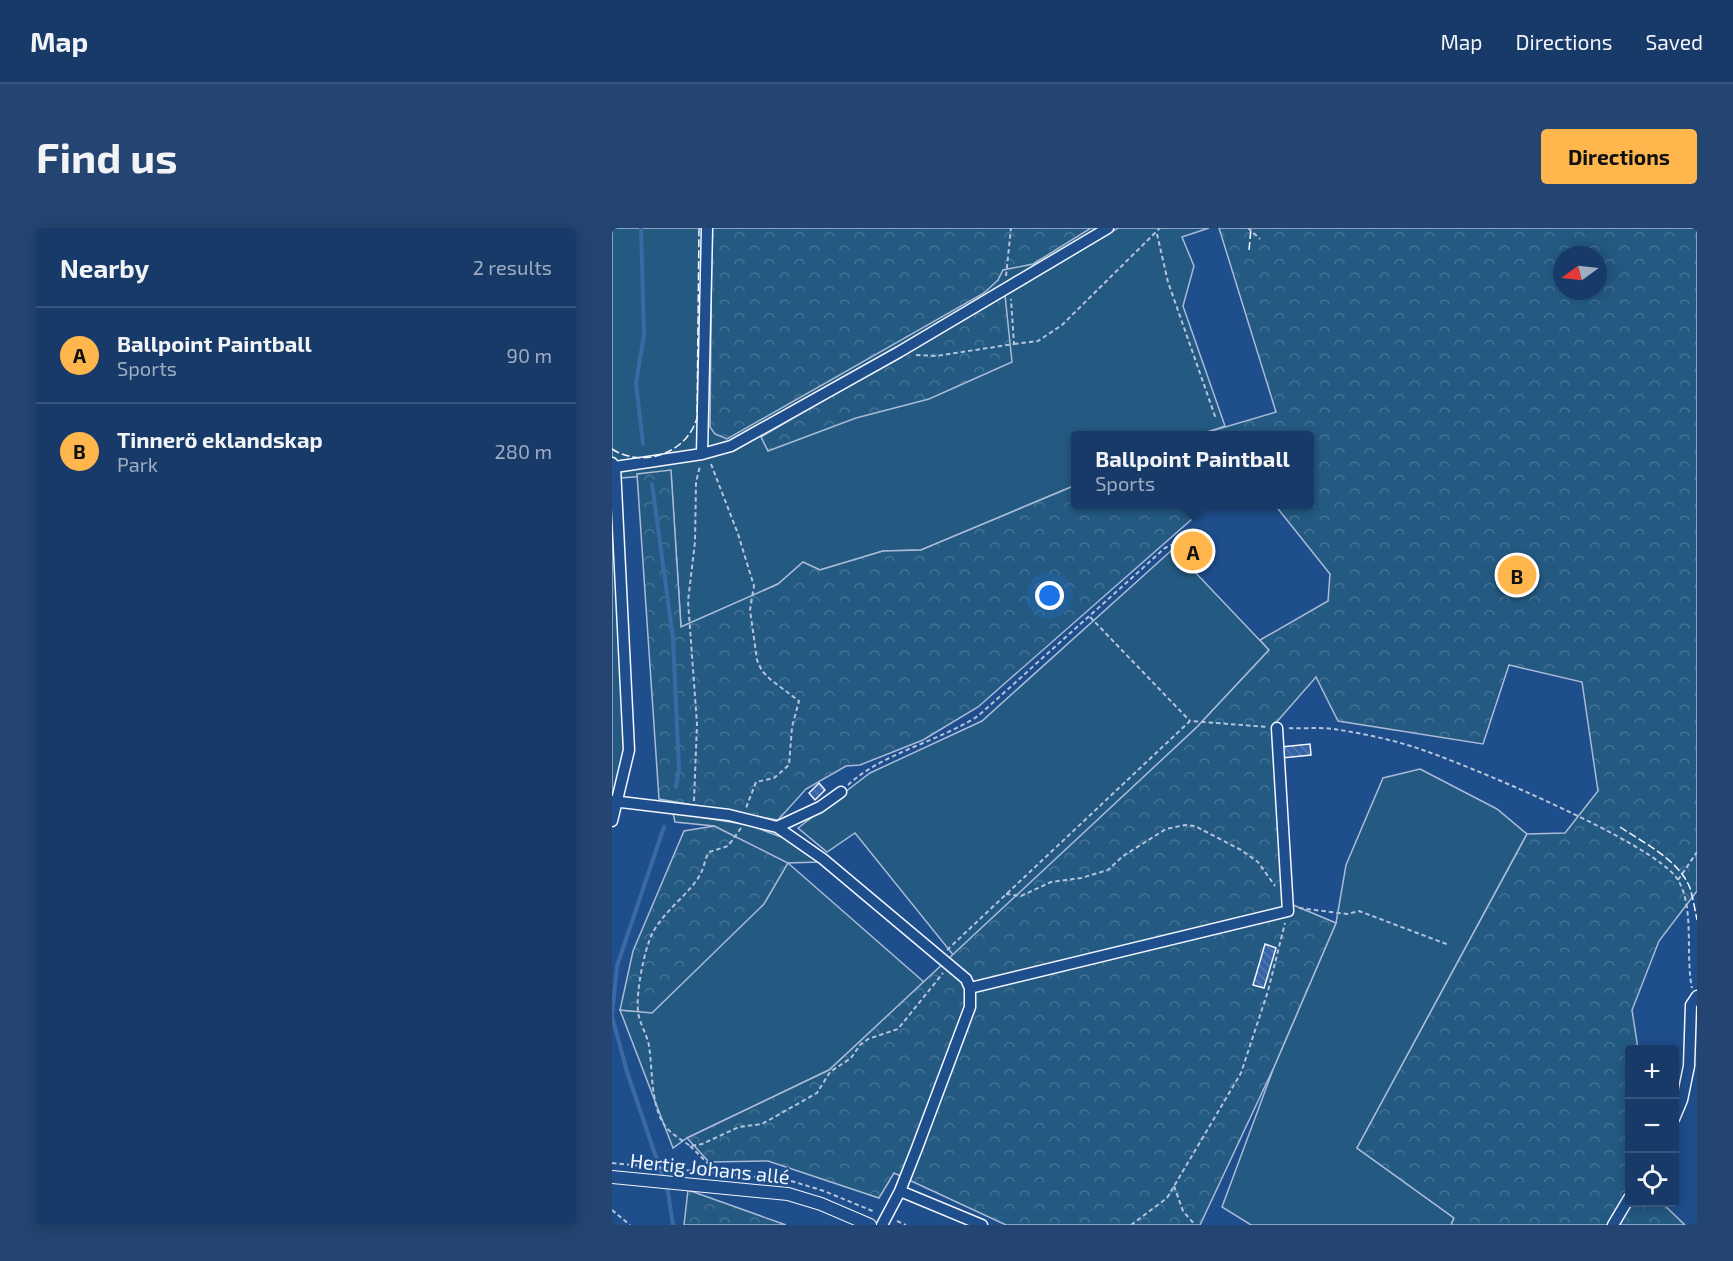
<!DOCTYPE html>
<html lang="en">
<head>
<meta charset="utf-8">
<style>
  body { margin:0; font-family:"Exo 2",sans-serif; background:#244571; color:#f1f3f6 }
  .controls { position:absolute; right:18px; bottom:18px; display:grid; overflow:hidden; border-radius:6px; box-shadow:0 3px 15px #0003 }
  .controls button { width:54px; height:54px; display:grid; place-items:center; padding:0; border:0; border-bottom:2px solid #36547d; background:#173a69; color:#f1f3f6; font:30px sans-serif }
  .compass { position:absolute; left:941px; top:18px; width:54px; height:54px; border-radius:50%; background:#173a69; box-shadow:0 3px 15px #0003; rotate:255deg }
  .you { position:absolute; left:438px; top:368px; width:21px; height:21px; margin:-15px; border:4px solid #fff; border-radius:50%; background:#1a73e8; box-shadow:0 0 0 9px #1a73e833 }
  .badge { display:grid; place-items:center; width:39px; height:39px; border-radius:50%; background:#ffb74d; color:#111; font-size:20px; font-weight:700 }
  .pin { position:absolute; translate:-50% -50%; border:3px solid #fff; box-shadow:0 2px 6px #0006 }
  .popup { position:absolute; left:459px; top:203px; width:243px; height:78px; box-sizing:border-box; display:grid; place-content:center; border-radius:6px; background:#173a69; filter:drop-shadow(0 2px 4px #0005); font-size:20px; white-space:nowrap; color:#9eadc0 }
  .popup b { font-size:22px; color:#f1f3f6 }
  .popup::after { content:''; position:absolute; left:50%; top:100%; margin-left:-12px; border:12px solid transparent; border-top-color:#173a69 }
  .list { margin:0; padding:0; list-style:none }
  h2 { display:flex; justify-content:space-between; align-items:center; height:78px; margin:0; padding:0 24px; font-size:26px }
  h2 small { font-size:20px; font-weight:400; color:#9eadc0 }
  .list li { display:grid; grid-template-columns:39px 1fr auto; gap:18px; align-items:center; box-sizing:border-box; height:96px; padding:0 24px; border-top:2px solid #36547d }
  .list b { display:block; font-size:22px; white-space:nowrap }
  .list p { margin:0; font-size:20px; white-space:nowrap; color:#9eadc0 }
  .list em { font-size:20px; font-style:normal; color:#9eadc0 }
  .icon { flex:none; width:33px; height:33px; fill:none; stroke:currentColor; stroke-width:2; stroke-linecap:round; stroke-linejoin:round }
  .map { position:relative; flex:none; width:1085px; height:997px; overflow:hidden; border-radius:6px }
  header { display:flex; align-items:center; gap:36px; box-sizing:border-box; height:84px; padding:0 30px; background:#173a69; border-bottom:2px solid #36547d }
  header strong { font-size:28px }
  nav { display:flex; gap:33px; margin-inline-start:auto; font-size:21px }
  .intro { display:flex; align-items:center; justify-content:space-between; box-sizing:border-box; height:144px; padding:0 36px }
  h1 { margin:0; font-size:42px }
  .button { padding:15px 27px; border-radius:6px; background:#ffb74d; color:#111; font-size:21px; font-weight:700 }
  main { display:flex; gap:36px; padding:0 36px }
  aside { flex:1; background:#173a69; border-radius:6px; box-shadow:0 3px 15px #0003 }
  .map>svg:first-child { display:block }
</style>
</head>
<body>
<header>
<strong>Map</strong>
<nav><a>Map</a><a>Directions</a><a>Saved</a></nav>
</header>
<div class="intro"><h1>Find us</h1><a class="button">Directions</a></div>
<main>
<aside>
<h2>Nearby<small>2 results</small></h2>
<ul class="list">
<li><span class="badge">A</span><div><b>Ballpoint Paintball</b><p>Sports</p></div><em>90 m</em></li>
<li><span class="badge">B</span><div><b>Tinnerö eklandskap</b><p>Park</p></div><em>280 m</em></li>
</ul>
</aside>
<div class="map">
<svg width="1085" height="997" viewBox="0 0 1085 997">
  <defs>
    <pattern id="forest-crowns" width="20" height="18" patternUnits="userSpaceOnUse" patternTransform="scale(1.5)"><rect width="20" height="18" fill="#245a82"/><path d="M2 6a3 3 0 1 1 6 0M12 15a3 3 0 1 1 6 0" fill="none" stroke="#447295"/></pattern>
    <pattern id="building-back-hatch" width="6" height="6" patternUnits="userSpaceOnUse" patternTransform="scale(1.5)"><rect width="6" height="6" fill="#3563a3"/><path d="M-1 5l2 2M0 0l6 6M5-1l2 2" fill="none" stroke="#537ab1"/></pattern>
  </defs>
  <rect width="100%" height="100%" fill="#1f4e8c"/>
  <path fill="#245a82" stroke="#a8bbd7" stroke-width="1.5" d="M0 0H494L423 49 506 0H597L570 9 582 38 571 78 613 198 586 207 464 208V257L309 322 271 323 208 342 191 335 166 356 69 399 59 246 9 250 8 338 16 533 0 574Z
    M561 321 657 422 585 499 342 728 243 605 215 624 186 600 258 545 370 493Z
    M808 541 885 581 915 606 745 920 842 990 839 997H639L610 979 662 839 724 695 734 637 771 550Z
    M61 585 137 597 172 610 206 634 176 635 313 755 217 842 75 910 61 920 8 782 40 784 175 635 102 598 63 594Z"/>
  <path fill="url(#forest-crowns)" stroke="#a8bbd7" stroke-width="1.5" fill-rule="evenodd" d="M100 0H479L421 36 391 42 386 52 372 65 115 211 103 206 98 199Z
    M607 0H1085V663L1047 713 1020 782 1026 821 1017 822 1015 940 1017 974 1050 975 1073 997H839L842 990 745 920 915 606 953 605 986 563 970 454 897 437 871 516 726 493 704 449 662 497 674 674 724 695 662 839 588 997H394L282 945 267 970 156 933 97 934 75 910 217 842 585 499 657 422 648 412 716 373 718 346 663 277 698 276V208L586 207 664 184ZM950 27H986V63H950Z
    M393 67 400 134 317 171 244 190 156 223 149 209Z
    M59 242 69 399 166 356 191 334 208 342 271 323 309 322 464 257V276L596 277 366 479 311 512 248 537 234 538 194 561 166 592 47 571 25 246Z
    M102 598 176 635 152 676 40 785 8 782 21 723 72 603Z
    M76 962 174 997H72Z"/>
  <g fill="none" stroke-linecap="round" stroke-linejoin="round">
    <path stroke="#3b69a3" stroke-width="4" d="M29 0 32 107 24 155 31 216
      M40 256 61 410 67 541 64 559
      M52 599 5 738 0 788 15 844 56 964 61 997"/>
  </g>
  <path fill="url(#building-back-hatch)" stroke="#f2f6ff" stroke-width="1.5" d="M590 305 600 316 574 340 564 329Z
    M698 516 699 527 670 530 669 519Z
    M207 555 213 562 203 572 197 565Z
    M653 716 664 720 652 760 641 757Z"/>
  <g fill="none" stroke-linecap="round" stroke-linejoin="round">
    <defs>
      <path id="minor" d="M90 226 95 0
        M3 239 90 226 119 218 287 124 496 0
        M0 573 117 587 165 599 211 631 354 751 358 760V779L305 920 288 963 270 997
        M0 593 17 522 3 239 0 235
        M165 599 208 579 229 564
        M358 760 676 683 665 500
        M1062 891 1070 872 1077 838 1079 777 1085 768
        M288 963 370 997
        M1001 997 1017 970"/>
      <path id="tertiary" d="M0 949 176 966 209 976 258 997"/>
    </defs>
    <use href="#minor" stroke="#f2f6ff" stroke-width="13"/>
    <use href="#tertiary" stroke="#f2f6ff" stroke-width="14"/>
    <path stroke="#b3c4dc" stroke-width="2" stroke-dasharray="4.5 3" stroke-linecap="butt" d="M636 0 648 11
      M545 6 556 54 604 191
      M394 48 399 0
      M402 116 426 113 450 97 548 0
      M304 127 324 128 402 116 399 71
      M99 236 126 306 142 358 138 382 145 432 150 443 159 452 187 473 180 499 177 537 162 550 144 554 134 580
      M478 389 578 493
      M677 500C691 501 707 499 722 501 748 505 777 511 802 519 849 534 1044 615 1066 652 1083 680 1073 728 1080 760
      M236 557C270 525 326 514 366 488L553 320 591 302
      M82 573 85 496 76 373 83 314 84 254 88 238
      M129 600 116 618 97 624C93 631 92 639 89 645 79 665 52 682 40 706 32 723 24 764 26 783 27 795 35 806 37 818 41 843 38 876 53 898 59 906 70 912 78 918L90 916 127 899 150 896 205 865 218 844 239 830 248 817 256 811 286 801 331 745
      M1066 652 1085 624
      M394 666 409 668 439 654 469 650 496 642 511 628 554 601 573 597 583 598 629 622 646 634 663 658
      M687 680 735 686 747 683 837 717
      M335 722 578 493 656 499
      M78 918 106 945
      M0 935 176 952 212 963 263 984
      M562 958 571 983 583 997
      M0 982 18 997
      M285 993 294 997
      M519 997 555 970 629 845 656 763 673 695"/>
    <use href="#minor" stroke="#1f4e8c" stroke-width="10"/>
    <use href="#tertiary" stroke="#1f4e8c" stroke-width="12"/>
    <path stroke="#f2f6ff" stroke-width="1.5" stroke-dasharray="8 3" stroke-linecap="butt" d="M637 22 639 0
      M0 221C31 241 75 225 85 190L87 0
      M1008 599C1032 615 1067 632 1078 660 1081 670 1083 682 1085 692"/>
  </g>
  <g text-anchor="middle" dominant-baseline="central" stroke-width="4.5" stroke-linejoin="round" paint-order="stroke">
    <g font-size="20" fill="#f2f6ff" stroke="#1f4e8c">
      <text transform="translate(98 940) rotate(6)">Hertig Johans allé</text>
    </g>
  </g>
</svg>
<div class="controls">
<button>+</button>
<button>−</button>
<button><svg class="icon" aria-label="locate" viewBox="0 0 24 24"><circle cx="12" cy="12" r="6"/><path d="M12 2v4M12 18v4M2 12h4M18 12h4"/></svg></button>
</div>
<svg class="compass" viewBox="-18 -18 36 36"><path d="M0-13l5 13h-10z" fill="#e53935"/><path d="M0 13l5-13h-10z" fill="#9eadc0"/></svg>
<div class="you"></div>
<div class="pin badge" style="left:581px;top:323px">A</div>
<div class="popup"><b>Ballpoint Paintball</b>Sports</div>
<div class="pin badge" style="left:905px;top:347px">B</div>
</div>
</main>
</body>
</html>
